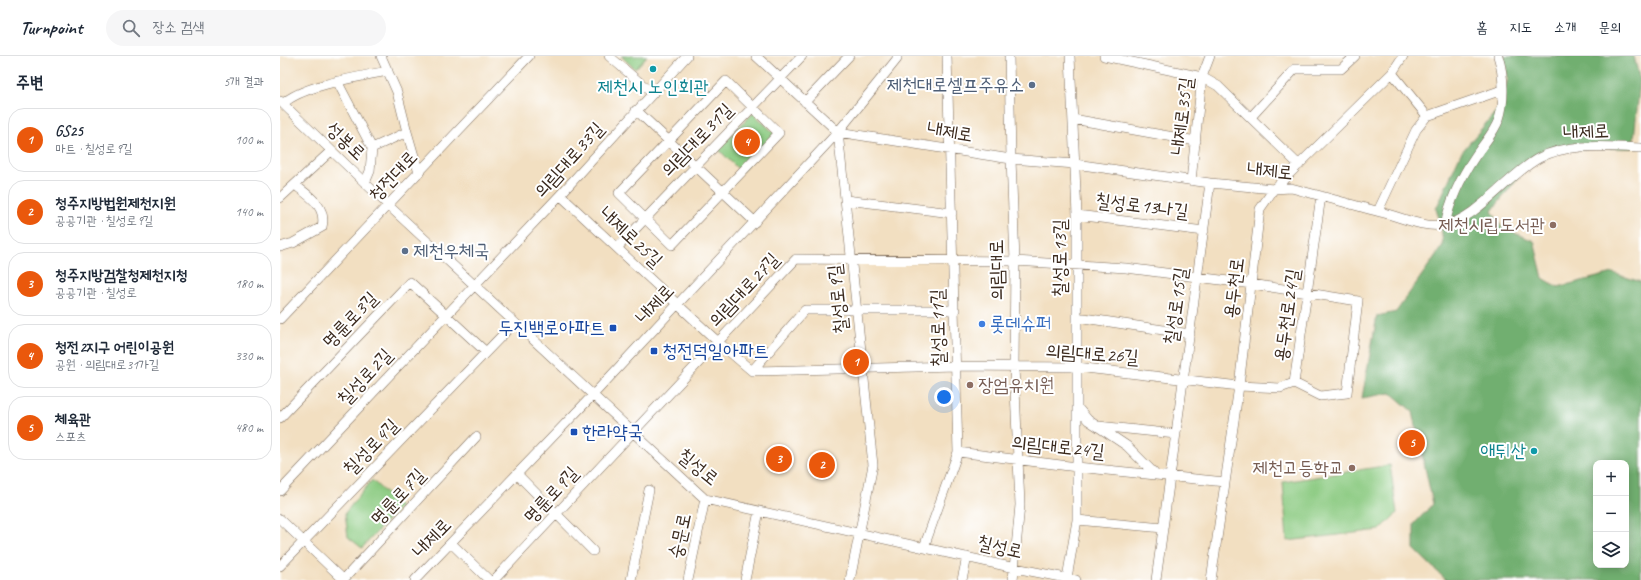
<!DOCTYPE html>
<html lang="ko">
<head>
<meta charset="utf-8">
<style>
  body { margin:0; font-family:Caveat,"Poor Story",sans-serif; background:#f6f6f7; color:#1f2937 }
  .controls { position:absolute; right:12px; bottom:12px; display:grid; overflow:hidden; border-radius:8px; box-shadow:0 2px 10px #0003 }
  .controls button { width:36px; height:36px; display:grid; place-items:center; padding:0; border:0; border-bottom:1px solid #e0e1e3; background:#fff; color:#1f2937; font:20px sans-serif }
  .you { position:absolute; left:664px; top:341px; width:14px; height:14px; margin:-10px; border:3px solid #fff; border-radius:50%; background:#1a73e8; box-shadow:0 0 0 6px #1a73e833 }
  .badge { display:grid; place-items:center; width:26px; height:26px; border-radius:50%; background:#ea580c; color:#fff; font-size:13px; font-weight:700 }
  .pin { position:absolute; translate:-50% -50%; border:2px solid #fff; box-shadow:0 1px 4px #0006 }
  .list { margin:0; padding:0; list-style:none }
  h2 { display:flex; justify-content:space-between; align-items:center; height:52px; margin:0; padding:0 16px; font-size:17px }
  h2 small { font-size:13px; font-weight:400; color:#747a83 }
  .list li { display:grid; grid-template-columns:26px 1fr auto; gap:12px; align-items:center; box-sizing:border-box; height:64px; margin:0 8px 8px; padding:0 8px; border:1px solid #e0e1e3; border-radius:16px }
  .list b { display:block; font-size:15px; white-space:nowrap }
  .list p { margin:0; font-size:13px; white-space:nowrap; color:#747a83 }
  .list em { font-size:13px; font-style:normal; color:#747a83 }
  .icon { flex:none; width:22px; height:22px; fill:none; stroke:currentColor; stroke-width:2; stroke-linecap:round; stroke-linejoin:round }
  .map { position:relative; flex:none; width:1361px; height:524px; overflow:hidden }
  header { display:flex; align-items:center; gap:24px; box-sizing:border-box; height:56px; padding:0 20px; background:#fff; border-bottom:1px solid #e0e1e3 }
  header strong { font-size:19px }
  nav { display:flex; gap:22px; margin-inline-start:auto; font-size:14px }
  .search { width:280px; height:36px; background:#f6f6f7; display:flex; align-items:center; gap:10px; box-sizing:border-box; padding:0 14px; border-radius:22px; color:#747a83; font-size:15px }
  main { display:flex }
  aside { flex:1; background:#fff }
  .map>svg:first-child { display:block }
</style>
</head>
<body>
<header>
<strong>Turnpoint</strong>
<div class="search"><svg class="icon" aria-label="search" viewBox="0 0 24 24"><circle cx="10" cy="10" r="6"/><path d="M15 15l6 6"/></svg>장소 검색</div>
<nav><a>홈</a><a>지도</a><a>소개</a><a>문의</a></nav>
</header>
<main>
<aside>
<h2>주변<small>5개 결과</small></h2>
<ul class="list">
<li><span class="badge">1</span><div><b>GS25</b><p>마트 · 칠성로9길</p></div><em>100 m</em></li>
<li><span class="badge">2</span><div><b>청주지방법원제천지원</b><p>공공기관 · 칠성로9길</p></div><em>140 m</em></li>
<li><span class="badge">3</span><div><b>청주지방검찰청제천지청</b><p>공공기관 · 칠성로</p></div><em>180 m</em></li>
<li><span class="badge">4</span><div><b>청전2지구 어린이공원</b><p>공원 · 의림대로31가길</p></div><em>330 m</em></li>
<li><span class="badge">5</span><div><b>체육관</b><p>스포츠</p></div><em>480 m</em></li>
</ul>
</aside>
<div class="map">
<svg width="1361" height="524" viewBox="0 0 1361 524">
  <rect width="100%" height="100%" fill="#fff"/>
  <filter id="ink" filterUnits="userSpaceOnUse"><feTurbulence type="fractalNoise" baseFrequency=".025" numOctaves="2"/><feDisplacementMap in="SourceGraphic" scale="8" xChannelSelector="R" yChannelSelector="G"/><feConvolveMatrix kernelMatrix="1 2 1 2 8 2 1 2 1" color-interpolation-filters="sRGB"/></filter>
  <filter id="wash" filterUnits="userSpaceOnUse"><feTurbulence type="fractalNoise" baseFrequency=".012" numOctaves="4" result="noise"/><feDisplacementMap in="SourceGraphic" scale="16" xChannelSelector="R" yChannelSelector="G"/><feGaussianBlur stdDeviation="0.9" result="paint"/><feColorMatrix in="noise" values="0 0 0 0 0 0 0 0 0 0 0 0 0 0 0 0 0 1.4 0 .05"/><feComposite in="paint" operator="in"/></filter>
  <g filter="url(#wash)">
    <rect width="100%" height="100%" fill="#f2dfc1"/>
    <path fill="#8ccb82" stroke="#647a50" d="M341 0H367L355 13Z
      M473 57 496 79 461 116 438 93Z
      M1110 409 1117 457 1100 474 1007 485 1003 426Z
      M92 424 120 451 82 492 68 481 65 457Z"/>
    <path fill="#71af70" stroke="#566c47" fill-rule="evenodd" d="M1224 0H1354L1360 25 1353 92 1285 93 1246 111 1212 155 1222 172 1254 185 1263 222 1278 231 1333 217 1361 226V524H1166L1134 493V468L1153 448 1133 356 1111 337 1082 342 1097 260 1116 256 1163 189 1161 169 1156 153 1181 97 1218 53 1228 23ZM1316 407H1346V509H1316Z"/>
  </g>
  <g filter="url(#ink)">
    <g fill="none" stroke-linecap="round" stroke-linejoin="round">
      <defs>
        <path id="minor" d="M329 0 372 37
          M476 0 558 76
          M729 0 731 103 735 205 734 310 740 449 733 524
          M824 0 922 21 938 30 1019 109
          M1112 17 1147 60
          M57 25 92 92 90 115 85 127
          M446 25 499 77 392 189 339 137Z
          M0 45 109 150 425 443 735 512 796 524
          M525 46 569 0
          M3 48C20 30 82 20 108 15
          M356 54 475 166
          M971 61 1015 13H1061L1075 0
          M793 63 916 85
          M127 76 139 117
          M558 76 593 409 570 524
          M558 76 617 3V0
          M92 92 127 76 117 36 101 0
          M911 125 922 21 930 0
          M280 139 438 286 472 315 676 310 797 311 959 330 1000 332 1014 327 1041 140
          M0 142 51 95
          M566 144 672 157
          M1098 155 1136 74 1147 60 1222 34
          M797 159 924 175
          M1165 169C1170 143 1181 121 1196 99 1204 87 1214 77 1219 63 1225 45 1224 19 1218 0
          M0 191 13 187 42 171C47 150 29 140 15 129
          M337 192 522 0
          M797 261 910 278
          M0 263 249 0
          M472 315 525 254H675
          M797 351 808 364 847 390 874 417
          M0 362 130 226 206 296
          M818 370 896 378
          M678 396 797 411 945 426
          M237 418 313 495
          M0 435 280 139 407 0
          M0 463 64 524
          M797 464 883 472
          M171 487 209 524
          M644 491 678 396 667 0
          M0 510 234 267
          M787 522 797 464V159L790 0
          M63 524 196 381
          M135 524 312 340 558 76 731 103 795 108 930 127 994 133 1011 132C1042 140 1073 149 1104 157 1123 162 1144 172 1164 169 1195 165 1230 117 1259 102 1290 86 1328 91 1361 92
          M214 524 516 203 735 205 846 212 972 228 1078 245 1067 337 1040 340 1014 327
          M351 524 369 434
          M408 524 425 443
          M465 524 479 455
          M682 524 687 501
          M876 524 930 127
          M931 524 959 330 980 153 994 133 1112 17 1123 0"/>
      </defs>
      <use href="#minor" stroke="#7b6957" stroke-width="10"/>
      <use href="#minor" stroke="#fff" stroke-width="9"/>
    </g>
  </g>
  <g fill="#0f9aa8" stroke="#fff" stroke-width="1.5">
    <circle cx="373" cy="13" r="4"/>
    <circle cx="1254" cy="395" r="4"/>
  </g>
  <g fill="#5c6f8a" stroke="#fff" stroke-width="1.5">
    <circle cx="752" cy="29" r="4"/>
    <circle cx="125" cy="195" r="4"/>
  </g>
  <g fill="#8d6e63" stroke="#fff" stroke-width="1.5">
    <circle cx="1273" cy="169" r="4"/>
    <circle cx="690" cy="329" r="4"/>
    <circle cx="1072" cy="412" r="4"/>
  </g>
  <circle fill="#3f7fe0" stroke="#fff" stroke-width="1.5" cx="702" cy="268" r="4"/>
  <g fill="#1a4fb4" stroke="#fff" stroke-width="1.5">
    <rect x="329" y="268" width="8" height="8" rx="2"/>
    <rect x="370" y="291" width="8" height="8" rx="2"/>
    <rect x="290" y="372" width="8" height="8" rx="2"/>
  </g>
  <g text-anchor="middle" dominant-baseline="central" stroke-width="4" stroke-linejoin="round" paint-order="stroke">
    <g font-size="19" fill="#4e5e75" stroke="#fff" text-anchor="end">
      <text x="744" y="29">제천대로셀프주유소</text>
      <text x="133" y="195" text-anchor="start">제천우체국</text>
    </g>
    <g font-size="19" fill="#0d838f" stroke="#fff">
      <text x="373" y="31">제천시 노인회관</text>
      <text x="1246" y="395" text-anchor="end">애뒤산</text>
    </g>
    <g font-size="19" fill="#3b2a1e" stroke="#fff">
      <text transform="translate(902 60) rotate(-83)">내제로35길</text>
      <text transform="translate(670 76) rotate(9)">내제로</text>
      <text transform="translate(1306 76) rotate(-3)">내제로</text>
      <text transform="translate(417 84) rotate(-46)">의림대로31길</text>
      <text transform="translate(66 85) rotate(44)">성봉로</text>
      <text transform="translate(289 104) rotate(-48)">의림대로33길</text>
      <text transform="translate(990 115) rotate(5)">내제로</text>
      <text transform="translate(113 120) rotate(-47)">청전대로</text>
      <text transform="translate(862 150) rotate(7)">칠성로13나길</text>
      <text transform="translate(351 181) rotate(43)">내제로25길</text>
      <text transform="translate(780 202) rotate(-90)">칠성로13길</text>
      <text transform="translate(717 214) rotate(-91)">의림대로</text>
      <text transform="translate(954 232) rotate(-83)">용두천로</text>
      <text transform="translate(464 234) rotate(-47)">의림대로27길</text>
      <text transform="translate(558 243) rotate(-96)">칠성로9길</text>
      <text transform="translate(375 248) rotate(-47)">내제로</text>
      <text transform="translate(896 250) rotate(-82)">칠성로15길</text>
      <text transform="translate(1007 259) rotate(-82)">용두천로24길</text>
      <text transform="translate(70 264) rotate(-46)">명륜로3길</text>
      <text transform="translate(658 272) rotate(-91)">칠성로11길</text>
      <text transform="translate(812 298) rotate(4)">의림대로26길</text>
      <text transform="translate(85 321) rotate(-47)">칠성로2길</text>
      <text transform="translate(91 391) rotate(-46)">칠성로4길</text>
      <text transform="translate(778 391) rotate(6)">의림대로24길</text>
      <text transform="translate(418 411) rotate(39)">칠성로</text>
      <text transform="translate(271 439) rotate(-47)">명륜로9길</text>
      <text transform="translate(118 441) rotate(-47)">명륜로7길</text>
      <text transform="translate(400 480) rotate(-78)">숭문로</text>
      <text transform="translate(152 482) rotate(-46)">내제로</text>
      <text transform="translate(720 491) rotate(13)">칠성로</text>
    </g>
    <g font-size="19" fill="#785e54" stroke="#fff" text-anchor="end">
      <text x="1265" y="169">제천시립도서관</text>
      <text x="698" y="329" text-anchor="start">장엄유치원</text>
      <text x="1064" y="412">제천고등학교</text>
    </g>
    <g font-size="19" fill="#366cbe" stroke="#fff" text-anchor="start">
      <text x="710" y="268">롯데슈퍼</text>
    </g>
    <g font-size="19" fill="#164399" stroke="#fff" text-anchor="start">
      <text x="325" y="272" text-anchor="end">두진백로아파트</text>
      <text x="382" y="295">청전덕일아파트</text>
      <text x="302" y="376">한라약국</text>
    </g>
  </g>
</svg>
<div class="controls">
<button>+</button>
<button>−</button>
<button><svg class="icon" aria-label="layers" viewBox="0 0 24 24"><path d="M12 4l9 5-9 5-9-5zM3 14l9 5 9-5"/></svg></button>
</div>
<div class="you"></div>
<div class="pin badge" style="left:576px;top:306px">1</div>
<div class="pin badge" style="left:542px;top:409px">2</div>
<div class="pin badge" style="left:499px;top:403px">3</div>
<div class="pin badge" style="left:467px;top:86px">4</div>
<div class="pin badge" style="left:1132px;top:387px">5</div>
</div>
</main>
</body>
</html>
